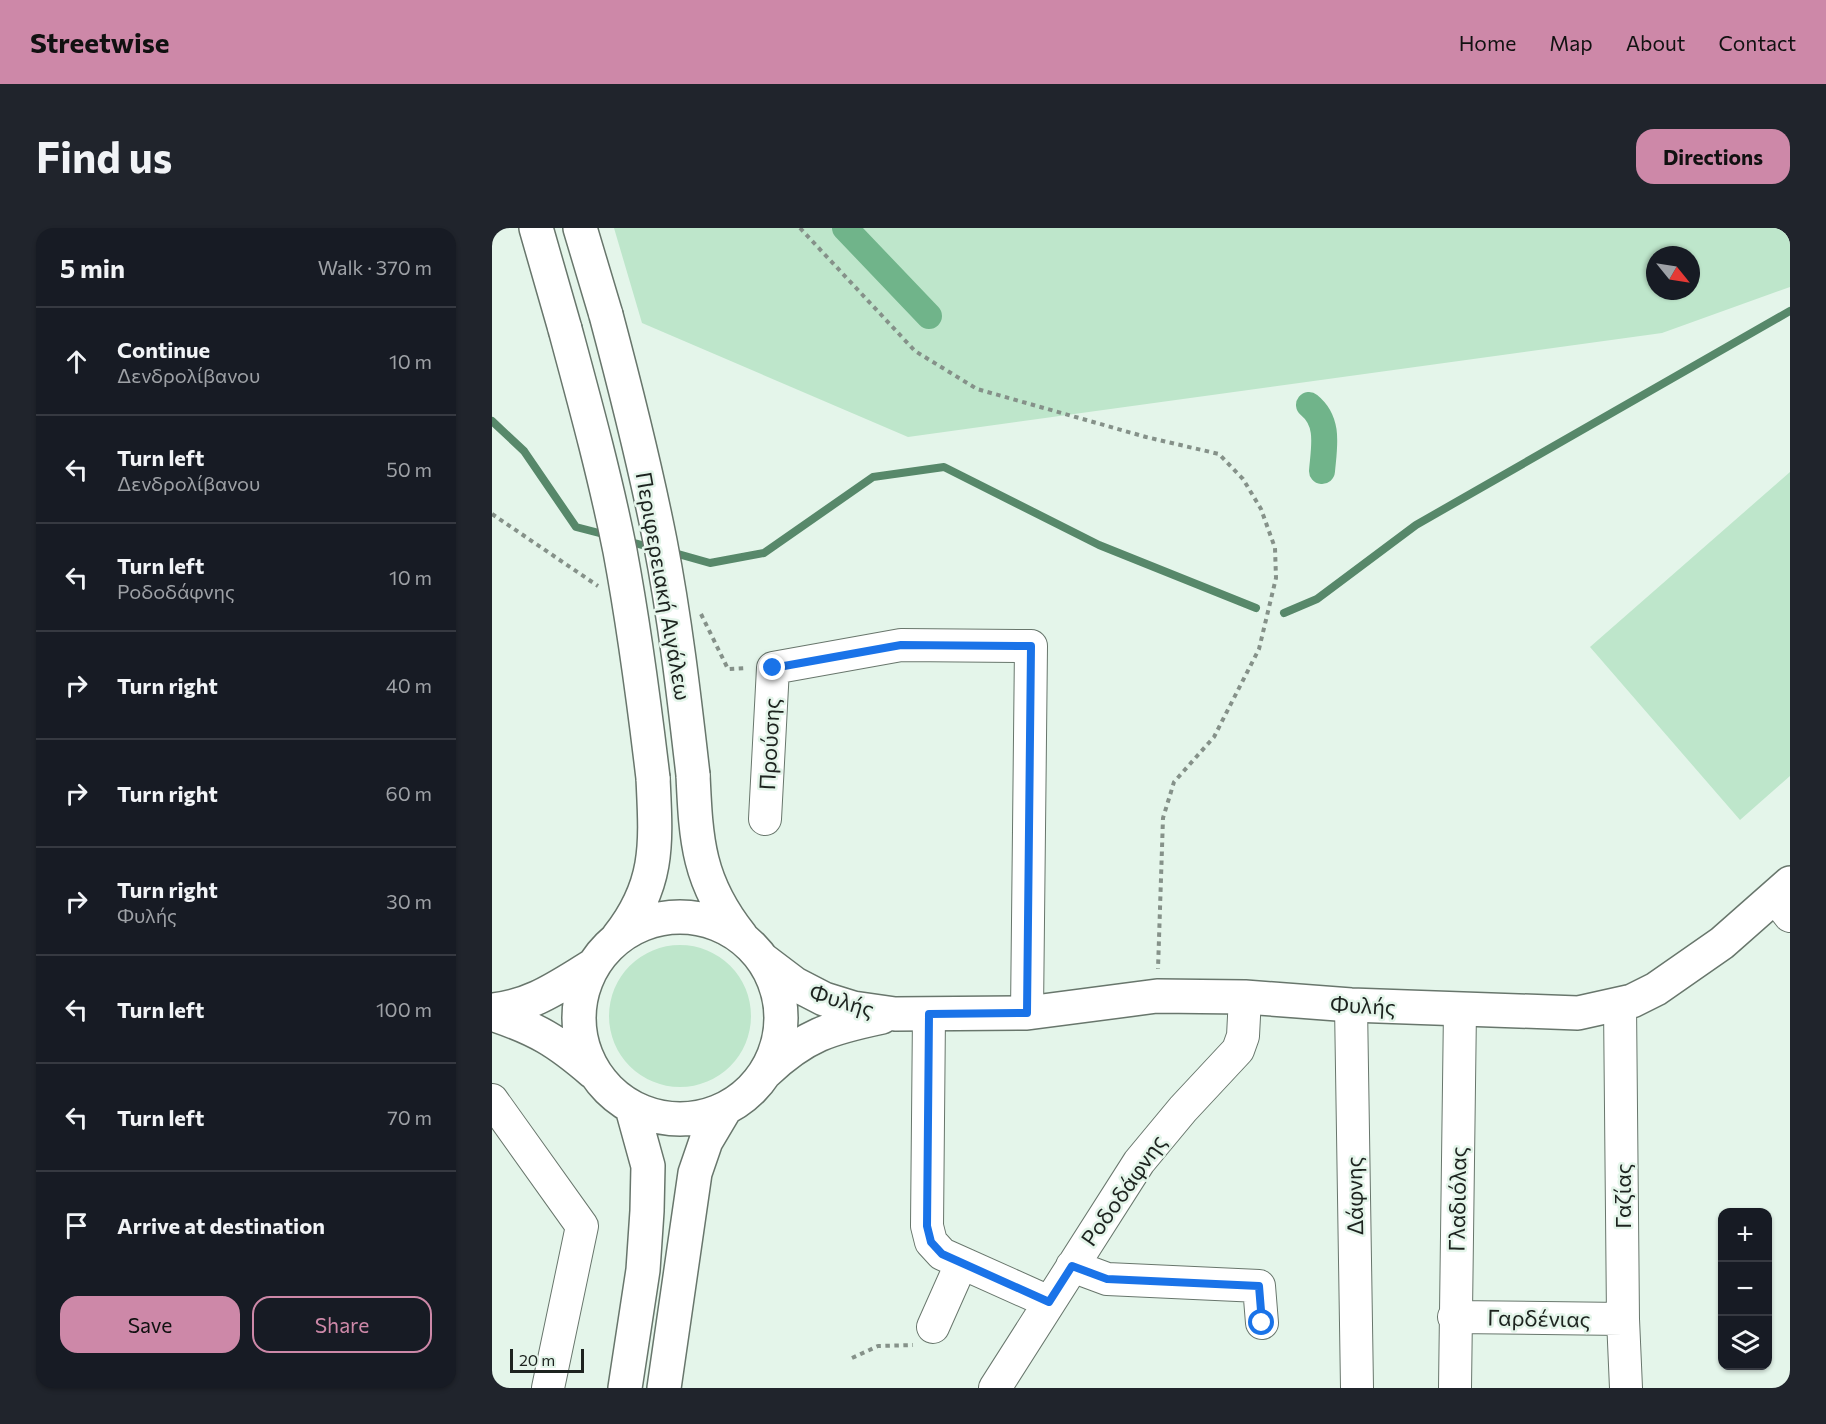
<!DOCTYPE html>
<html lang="en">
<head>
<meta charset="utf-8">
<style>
  body { margin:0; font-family:Commissioner,sans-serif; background:#20242c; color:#f1f3f6 }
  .controls { position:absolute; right:18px; bottom:18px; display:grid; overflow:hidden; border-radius:12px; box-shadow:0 2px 4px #0004 }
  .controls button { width:54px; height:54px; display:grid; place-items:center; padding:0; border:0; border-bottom:2px solid #363941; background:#171b24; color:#f1f3f6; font:30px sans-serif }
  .compass { position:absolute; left:1154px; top:18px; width:54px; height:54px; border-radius:50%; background:#171b24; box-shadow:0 2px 4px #0004; rotate:120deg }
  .scale { position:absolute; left:18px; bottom:15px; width:74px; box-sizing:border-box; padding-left:6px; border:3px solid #1d231f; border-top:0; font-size:16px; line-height:21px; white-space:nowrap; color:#1d231f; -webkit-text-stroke:4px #e4f5ea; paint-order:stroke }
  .stop { position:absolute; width:18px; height:18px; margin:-14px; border:4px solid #1a73e8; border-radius:50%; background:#fff }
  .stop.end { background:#1a73e8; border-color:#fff; box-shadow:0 2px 6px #0008 }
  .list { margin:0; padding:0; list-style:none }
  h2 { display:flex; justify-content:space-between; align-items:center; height:78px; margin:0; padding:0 24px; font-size:26px }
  h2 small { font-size:20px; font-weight:400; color:#9ea1a6 }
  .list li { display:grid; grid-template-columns:39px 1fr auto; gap:18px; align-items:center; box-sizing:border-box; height:108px; padding:0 24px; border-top:2px solid #363941 }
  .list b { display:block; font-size:22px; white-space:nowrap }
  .list p { margin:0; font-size:20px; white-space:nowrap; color:#9ea1a6 }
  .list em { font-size:20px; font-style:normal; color:#9ea1a6 }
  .actions { display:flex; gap:12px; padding:18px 24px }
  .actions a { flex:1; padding:14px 0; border:2px solid #cd88a8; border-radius:18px; text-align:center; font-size:21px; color:#cd88a8 }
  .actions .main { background:#cd88a8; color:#111 }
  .icon { flex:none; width:33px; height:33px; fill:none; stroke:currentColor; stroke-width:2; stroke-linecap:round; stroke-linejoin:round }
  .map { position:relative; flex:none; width:1298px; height:1160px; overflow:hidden; border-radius:18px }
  header { display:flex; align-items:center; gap:36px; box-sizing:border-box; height:84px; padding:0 30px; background:#cd88a8; color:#111 }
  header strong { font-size:28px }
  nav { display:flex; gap:33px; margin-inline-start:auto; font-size:21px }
  .intro { display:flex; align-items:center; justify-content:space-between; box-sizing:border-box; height:144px; padding:0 36px }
  h1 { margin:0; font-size:42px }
  .button { padding:15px 27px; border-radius:18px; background:#cd88a8; color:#111; font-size:21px; font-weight:700 }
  main { display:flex; gap:36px; padding:0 36px }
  aside { flex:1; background:#171b24; border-radius:18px; box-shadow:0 2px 4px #0004 }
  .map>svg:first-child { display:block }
</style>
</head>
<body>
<header>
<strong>Streetwise</strong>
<nav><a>Home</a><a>Map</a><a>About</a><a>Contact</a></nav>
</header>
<div class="intro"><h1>Find us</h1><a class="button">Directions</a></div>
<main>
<aside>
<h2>5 min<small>Walk · 370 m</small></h2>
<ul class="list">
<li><svg class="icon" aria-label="ahead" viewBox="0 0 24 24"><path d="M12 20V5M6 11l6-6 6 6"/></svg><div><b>Continue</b><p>Δενδρολίβανου</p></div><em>10 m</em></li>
<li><svg class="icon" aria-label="left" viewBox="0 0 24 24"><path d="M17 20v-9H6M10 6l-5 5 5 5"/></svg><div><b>Turn left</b><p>Δενδρολίβανου</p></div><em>50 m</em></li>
<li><svg class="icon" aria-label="left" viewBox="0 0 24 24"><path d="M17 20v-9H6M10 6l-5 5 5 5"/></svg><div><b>Turn left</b><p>Ροδοδάφνης</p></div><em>10 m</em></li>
<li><svg class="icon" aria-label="right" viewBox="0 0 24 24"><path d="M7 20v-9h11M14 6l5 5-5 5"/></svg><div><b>Turn right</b></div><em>40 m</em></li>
<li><svg class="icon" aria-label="right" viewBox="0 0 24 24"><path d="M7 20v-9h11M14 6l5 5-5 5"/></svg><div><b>Turn right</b></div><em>60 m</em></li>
<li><svg class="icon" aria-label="right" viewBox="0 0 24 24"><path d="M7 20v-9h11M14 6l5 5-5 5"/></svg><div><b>Turn right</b><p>Φυλής</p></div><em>30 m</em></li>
<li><svg class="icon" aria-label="left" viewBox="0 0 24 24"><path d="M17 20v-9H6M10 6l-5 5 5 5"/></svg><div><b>Turn left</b></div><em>100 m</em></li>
<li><svg class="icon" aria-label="left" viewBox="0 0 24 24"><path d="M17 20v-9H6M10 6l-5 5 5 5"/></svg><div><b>Turn left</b></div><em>70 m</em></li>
<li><svg class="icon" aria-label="arrive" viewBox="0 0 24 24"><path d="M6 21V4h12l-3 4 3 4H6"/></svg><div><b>Arrive at destination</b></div></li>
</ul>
<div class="actions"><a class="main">Save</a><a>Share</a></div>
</aside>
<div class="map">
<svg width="1298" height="1160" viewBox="0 0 1298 1160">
  <rect width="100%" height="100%" fill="#e4f5ea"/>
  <path fill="#bee6cb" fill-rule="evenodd" d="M122 0H1298V59L1170 105 416 209 150 95ZM1163 27H1199V63H1163Z
    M1298 244V548L1248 592 1098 419Z
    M117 788a71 71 0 1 1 142 0a71 71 0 1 1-142 0Z"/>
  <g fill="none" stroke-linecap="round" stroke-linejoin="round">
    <path stroke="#57886a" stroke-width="8" d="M0 193 32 223 84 299 115 307
      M135 313 161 320
      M179 324 218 335 272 325 381 249 452 239 607 317 764 380
      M792 385 825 371 924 297 1298 83"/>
    <path stroke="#70b48a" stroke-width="26" d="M353 0 437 88
      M817 177C838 194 832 219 830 243"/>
    <defs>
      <path id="minor" d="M273 591 281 440 409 417 539 418 535 785
        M1283 669 1298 688
        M1128 776 1131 1091 1134 1160
        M859 777 865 1160
        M437 786 435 998 439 1014 450 1026 557 1074
        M0 872 90 998 56 1160
        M580 1038 615 1051 767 1058 770 1095
        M962 1089 1131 1091
        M441 1099 469 1036
        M503 1160 647 934 691 881 746 822 751 808 753 769
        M963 1160 968 781"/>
      <path id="major" d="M44 0 73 101
        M88 0 114 87
        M201 547C204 613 206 654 249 708
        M87 790a101 101 0 1 1 202 0a101 101 0 1 1-202 0Z
        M126 709C168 656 164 614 161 550
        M270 731 303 756 332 771 361 780 403 786 535 785 665 768 753 769 859 777 1086 785 1140 773 1164 761 1230 715 1298 655
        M0 782C41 778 67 758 102 737
        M0 786C45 801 65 813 101 844
        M274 844C313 807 338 800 390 789
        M133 1160 151 1042 155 983 156 938 140 880
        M172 1160 203 945 214 913 233 881"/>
    </defs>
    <use href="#minor" stroke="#68766c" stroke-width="34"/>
    <use href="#major" stroke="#68766c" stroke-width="36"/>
    <path stroke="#859189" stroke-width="4" stroke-dasharray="4.5 4.5" stroke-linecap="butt" d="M308 0 423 123 485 161 654 209 727 226 751 251 769 281 783 320 784 350 767 421 722 509 682 554 671 590 666 741
      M0 286 106 358
      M209 386 236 441 254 440
      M360 1130 386 1118 421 1117"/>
    <use href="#minor" stroke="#fff" stroke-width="32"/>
    <use href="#major" stroke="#fff" stroke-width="33"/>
    <defs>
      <path id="major-bridge" d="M114 87C134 162 153 237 168 313 183 390 192 468 201 547
        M73 101C93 175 113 248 128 323 142 398 152 474 161 550"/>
    </defs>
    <use href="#major-bridge" stroke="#68766c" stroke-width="36" stroke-linecap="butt"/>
    <use href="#major-bridge" stroke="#fff" stroke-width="33"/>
  </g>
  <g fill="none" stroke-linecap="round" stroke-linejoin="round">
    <path stroke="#1a73e8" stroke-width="8" d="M281 440 409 417 539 418 535 785 437 786 435 998 439 1014 450 1026 557 1074 580 1038 615 1051 767 1058 770 1095"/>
  </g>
  <g text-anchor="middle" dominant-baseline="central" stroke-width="5" stroke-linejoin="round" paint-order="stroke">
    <g font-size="22" fill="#1d231f" stroke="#e4f5ea">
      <text transform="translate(172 358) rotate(80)">Περιφερειακή Αιγάλεω</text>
      <text transform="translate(277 516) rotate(-87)">Προύσης</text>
      <text transform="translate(350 772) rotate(17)">Φυλής</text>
      <text transform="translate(871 777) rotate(3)">Φυλής</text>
      <text transform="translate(631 962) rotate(-55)">Ροδοδάφνης</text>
      <text transform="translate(862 968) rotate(-91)">Δάφνης</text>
      <text transform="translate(1130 968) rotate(-90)">Γαζίας</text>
      <text transform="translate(965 971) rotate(-89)">Γλαδιόλας</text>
      <text transform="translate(1047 1090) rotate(1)">Γαρδένιας</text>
    </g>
  </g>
</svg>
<div class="controls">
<button>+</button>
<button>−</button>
<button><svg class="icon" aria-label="layers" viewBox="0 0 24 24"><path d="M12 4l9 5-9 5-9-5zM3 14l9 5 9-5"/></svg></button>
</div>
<svg class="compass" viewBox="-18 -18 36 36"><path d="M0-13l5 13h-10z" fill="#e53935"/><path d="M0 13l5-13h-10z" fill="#9ea1a6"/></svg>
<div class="scale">20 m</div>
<div class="stop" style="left:770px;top:1095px"></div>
<div class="stop end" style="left:281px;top:440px"></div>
</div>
</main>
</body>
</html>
